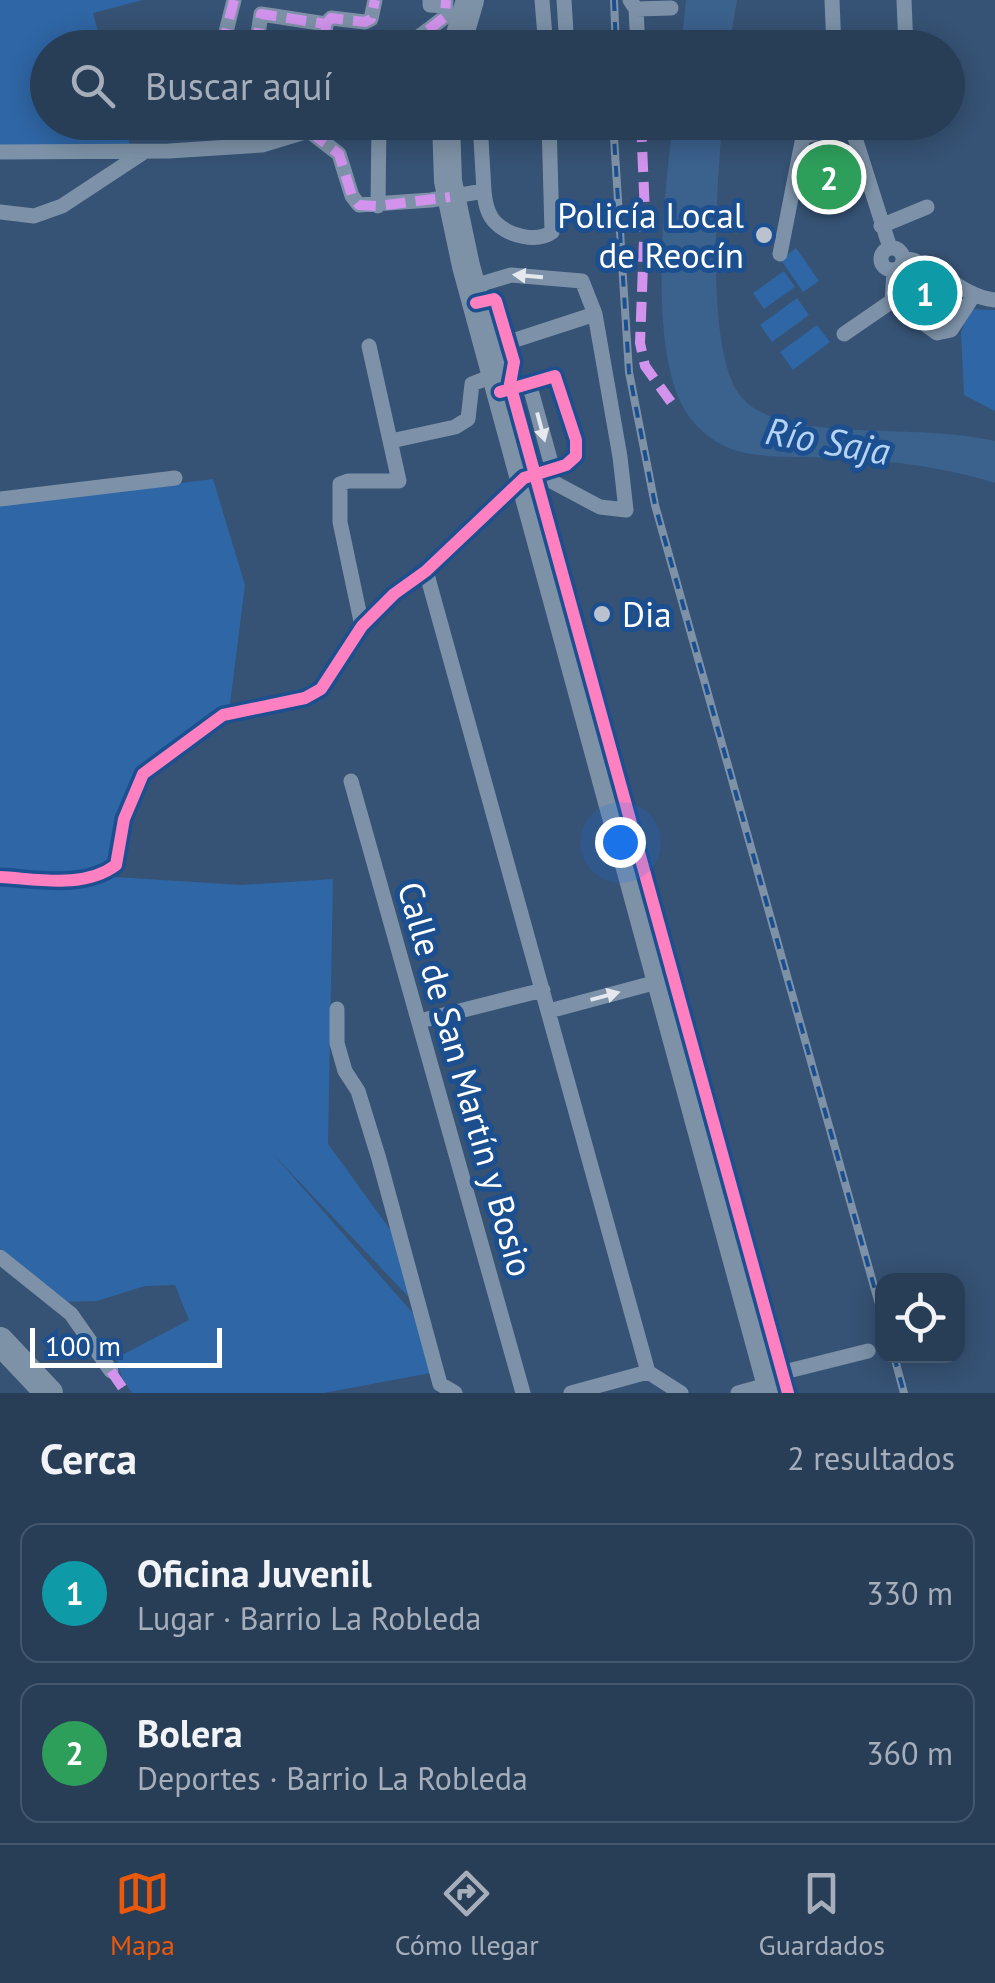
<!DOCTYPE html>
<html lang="es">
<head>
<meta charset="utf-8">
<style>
  body { margin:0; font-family:"PT Sans",sans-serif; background:#30455d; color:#f1f3f6 }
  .controls { position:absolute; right:30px; bottom:30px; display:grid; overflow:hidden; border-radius:20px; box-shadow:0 5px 25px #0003 }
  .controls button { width:90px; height:90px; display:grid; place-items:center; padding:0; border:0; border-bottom:2px solid #44576d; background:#283e57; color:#f1f3f6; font:50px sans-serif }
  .scale { position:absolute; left:30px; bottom:25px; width:192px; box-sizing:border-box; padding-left:10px; border:5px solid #fff; border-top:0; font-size:28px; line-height:35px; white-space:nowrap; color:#fff; -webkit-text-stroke:8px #1b4f8f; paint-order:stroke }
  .you { position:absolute; left:620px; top:842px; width:35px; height:35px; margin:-25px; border:8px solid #fff; border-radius:50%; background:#1a73e8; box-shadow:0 0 0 15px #1a73e833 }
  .badge { display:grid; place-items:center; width:65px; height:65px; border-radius:50%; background:#ea580c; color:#fff; font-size:32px; font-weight:700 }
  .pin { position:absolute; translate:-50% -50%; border:5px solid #fff; box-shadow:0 2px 10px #0006 }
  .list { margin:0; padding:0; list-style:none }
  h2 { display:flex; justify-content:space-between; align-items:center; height:130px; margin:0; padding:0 40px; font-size:42px }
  h2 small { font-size:32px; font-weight:400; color:#a5aeba }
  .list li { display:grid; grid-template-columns:65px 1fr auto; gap:30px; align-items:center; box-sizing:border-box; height:140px; margin:0 20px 20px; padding:0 20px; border:2px solid #44576d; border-radius:20px }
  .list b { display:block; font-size:38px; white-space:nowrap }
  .list p { margin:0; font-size:32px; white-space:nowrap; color:#a5aeba }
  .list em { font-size:32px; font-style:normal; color:#a5aeba }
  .icon { flex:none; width:55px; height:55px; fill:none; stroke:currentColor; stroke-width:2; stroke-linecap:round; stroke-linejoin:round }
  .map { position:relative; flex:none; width:995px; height:1393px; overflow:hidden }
  .search { position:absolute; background:#283e57; box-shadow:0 5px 25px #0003; left:30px; right:30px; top:30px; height:110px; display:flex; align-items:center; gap:25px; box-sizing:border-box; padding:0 35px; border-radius:55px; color:#a5aeba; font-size:38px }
  .sheet { height:450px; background:#283e57 }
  nav { display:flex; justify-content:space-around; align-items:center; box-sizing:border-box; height:140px; border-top:2px solid #44576d; background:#283e57; font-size:28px; color:#a5aeba }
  nav a { display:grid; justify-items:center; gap:5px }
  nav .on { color:#ea580c }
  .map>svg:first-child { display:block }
</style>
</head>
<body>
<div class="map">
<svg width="995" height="1393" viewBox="0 0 995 1393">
  <rect width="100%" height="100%" fill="#365274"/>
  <path fill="#2f66a5" d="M0 0H143L93 13 102 47 48 48V122L124 123 132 152H0Z
    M833 143 846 206 825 210 812 148Z
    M796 248 819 281 803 292 781 260Z
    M784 271 795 287 764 309 753 293Z
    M797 298 809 315 772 342 760 325Z
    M969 309 995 310V411L964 395 961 333Z
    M817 325 830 342 793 370 780 352Z
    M213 479 245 585 230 704 135 775 110 858 115 877 242 885 333 879 328 1144 397 1239 420 1309 272 1153 426 1328 436 1372 324 1393H132L122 1378 116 1358 189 1320 175 1285 145 1286 97 1301 62 1302 0 1248V505Z"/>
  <path fill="#3b618d" d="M686 0H737L729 47H681Z
    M673 123H722C718 181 703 357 743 399 763 420 800 425 828 428 883 433 941 429 995 441V483C948 468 893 461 844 458 811 456 777 459 745 453 717 447 693 428 681 403 649 338 664 194 673 123Z"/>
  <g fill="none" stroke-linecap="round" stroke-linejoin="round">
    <path stroke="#7d92a8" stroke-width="15" d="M430 0V5L446 6
      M542 0 546 48
      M564 0 567 48
      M630 0 636 9 671 8
      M832 0 834 48
      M904 0 906 48
      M636 9 638 48
      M326 24 331 18 365 22 371 19 375 0
      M222 48 234 0
      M256 48 261 14 326 24 324 48
      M404 48 445 17 446 0
      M484 48 485 46
      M850 122 890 248
      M309 131 339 154 352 196 359 205 431 200 484 191 480 122
      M803 137 850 123
      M0 152 169 151 262 145 338 122
      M484 191C485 202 487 215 496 223 509 236 537 243 552 232L549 122
      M378 206 379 122
      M0 212 34 216 62 206 144 152
      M881 226 927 207
      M881 259a11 11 0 1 1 22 0a11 11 0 1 1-22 0Z
      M780 254 803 137 801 122
      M903 258C938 263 960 297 995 300
      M894 271 892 301 937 333 951 330 974 295
      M471 287 511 275 582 281 595 314 488 349
      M844 334 892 301
      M529 383 553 470
      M391 441 455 427 468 419 472 384 495 375
      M538 474 600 507 626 510 620 457 595 314
      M0 499 175 478
      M426 571 648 1372
      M362 626 340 522V484L348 481H399L369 346
      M351 781 523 1393
      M0 877C38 879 84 889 116 865L124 819 143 774 223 715 305 698 321 689 362 626 394 594 426 571 524 478 566 465 576 456V440L555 376 500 392
      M337 1009V1043L345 1071 358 1091 379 1159 440 1384 455 1393
      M549 1011 661 981
      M420 1021 543 990
      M0 1257 71 1314 111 1371
      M648 1372 681 1393
      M768 1376 868 1351
      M571 1393 648 1372
      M738 1393 770 1384"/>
    <path stroke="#7e92a7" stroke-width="28" d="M456 48 470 0
      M446 122 448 181 466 266 773 1393
      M0 1341 49 1393"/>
    <defs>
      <path id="rail" d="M614 0 616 48
        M613 122 629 372 655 505 882 1315
        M894 1356 904 1393"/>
    </defs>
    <use href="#rail" stroke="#7e92a7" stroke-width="8"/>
    <use href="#rail" stroke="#1b4f8f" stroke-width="4" stroke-dasharray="11" stroke-linecap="butt"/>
    <path stroke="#d193ec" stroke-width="10" stroke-dasharray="20 10" stroke-linecap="butt" d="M326 24 331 18 365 22 371 19 375 0
      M222 48 234 0
      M256 48 261 14 326 24 324 48
      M404 48 445 17 446 0
      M641 122 645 214 640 343 645 366 671 402
      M309 131 339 154 352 196 359 205 378 206 450 197
      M111 1371 126 1393"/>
    <defs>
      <path id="cycleway" d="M476 303 494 299 496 301 514 362 510 384 788 1393
        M0 877C38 879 84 889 116 865L124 819 143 774 223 715 305 698 321 689 362 626 394 594 426 571 524 478 566 465 576 456V440L555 376 500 392"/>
    </defs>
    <use href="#cycleway" stroke="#1b4f8f" stroke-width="19"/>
    <use href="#cycleway" stroke="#ff80c0" stroke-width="12"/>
  </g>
  <defs><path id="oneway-solid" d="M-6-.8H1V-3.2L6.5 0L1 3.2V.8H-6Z" transform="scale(2.5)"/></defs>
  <g fill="#e5e9ee">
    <use href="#oneway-solid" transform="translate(528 276) rotate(-175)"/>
    <use href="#oneway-solid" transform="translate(541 427) rotate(75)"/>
    <use href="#oneway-solid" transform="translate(605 996) rotate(-15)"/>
  </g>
  <g fill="#b9c2ce" stroke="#1b4f8f" stroke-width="4">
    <circle cx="764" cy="235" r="10"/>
    <circle cx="602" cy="614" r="10"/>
  </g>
  <g text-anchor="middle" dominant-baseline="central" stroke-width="10" stroke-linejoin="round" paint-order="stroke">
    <g font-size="35" fill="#fff" stroke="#1b4f8f" text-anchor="end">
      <text x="744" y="215">Policía Local<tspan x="744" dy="40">de Reocín</tspan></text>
      <text x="622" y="614" text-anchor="start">Dia</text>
    </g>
    <g font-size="35" fill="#fff" stroke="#1b4f8f">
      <text transform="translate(466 1079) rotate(74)">Calle de San Martín y Bosio</text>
    </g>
    <g font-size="38" font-style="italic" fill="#b5d3f5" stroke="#1b4f8f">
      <text transform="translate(828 440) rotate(10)">Río Saja</text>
    </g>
  </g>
</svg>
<div class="controls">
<button><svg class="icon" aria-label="locate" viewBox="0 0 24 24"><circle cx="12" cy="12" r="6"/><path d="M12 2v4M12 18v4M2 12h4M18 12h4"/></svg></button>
</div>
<div class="scale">100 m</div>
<div class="you"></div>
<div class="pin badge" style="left:925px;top:293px;background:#0f9aa8">1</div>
<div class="pin badge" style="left:829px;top:177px;background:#2e9e5b">2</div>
<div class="search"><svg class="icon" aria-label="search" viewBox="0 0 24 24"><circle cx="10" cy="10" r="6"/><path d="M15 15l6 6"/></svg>Buscar aquí</div>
</div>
<section class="sheet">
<h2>Cerca<small>2 resultados</small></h2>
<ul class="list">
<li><span class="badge" style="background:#0f9aa8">1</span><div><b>Oficina Juvenil</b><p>Lugar · Barrio La Robleda</p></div><em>330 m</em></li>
<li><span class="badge" style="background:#2e9e5b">2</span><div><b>Bolera</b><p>Deportes · Barrio La Robleda</p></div><em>360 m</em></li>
</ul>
</section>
<nav>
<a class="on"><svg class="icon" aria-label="map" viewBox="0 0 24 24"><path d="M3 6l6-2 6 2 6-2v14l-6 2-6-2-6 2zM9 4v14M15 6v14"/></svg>Mapa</a>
<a><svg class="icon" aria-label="directions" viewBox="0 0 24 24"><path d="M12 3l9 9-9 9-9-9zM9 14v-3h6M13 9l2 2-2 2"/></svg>Cómo llegar</a>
<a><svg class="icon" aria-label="saved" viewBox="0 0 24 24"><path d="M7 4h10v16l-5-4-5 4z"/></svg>Guardados</a>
</nav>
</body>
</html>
